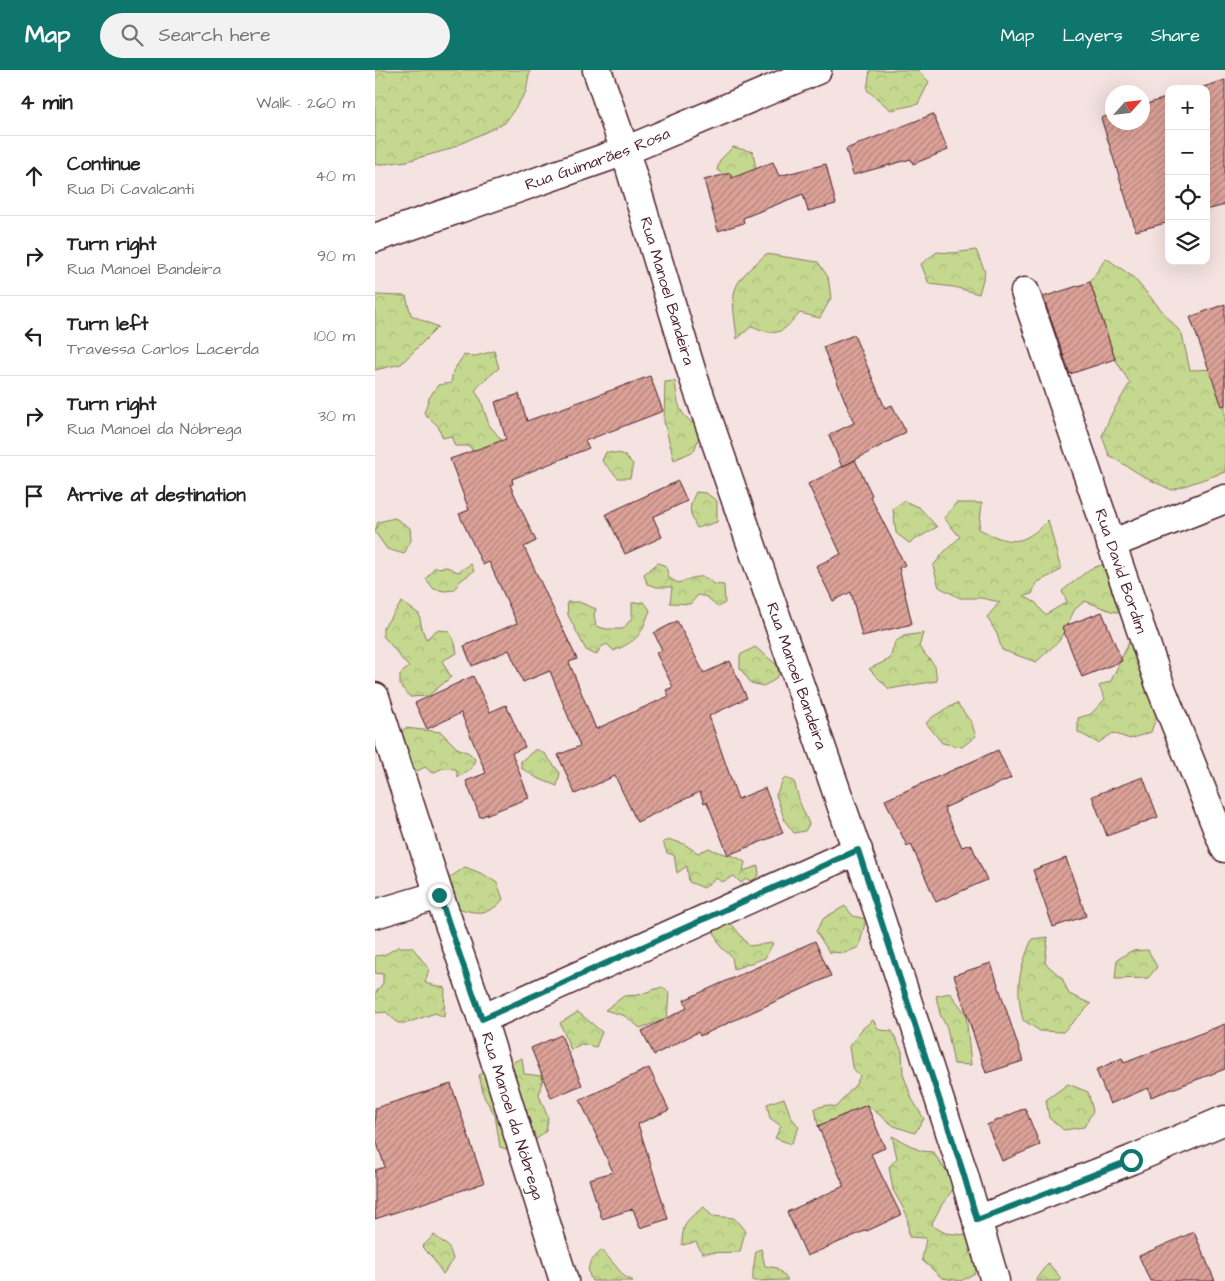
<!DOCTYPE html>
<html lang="en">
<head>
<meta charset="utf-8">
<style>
  body { margin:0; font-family:"Architects Daughter",sans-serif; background:#f2f2f2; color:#222 }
  .controls { position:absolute; right:15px; top:15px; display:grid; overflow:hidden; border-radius:10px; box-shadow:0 5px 20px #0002 }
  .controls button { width:45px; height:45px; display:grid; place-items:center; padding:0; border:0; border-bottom:1px solid #e0e0e0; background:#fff; color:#222; font:25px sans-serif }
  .compass { position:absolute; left:730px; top:15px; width:45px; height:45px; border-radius:50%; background:#fff; box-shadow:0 5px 20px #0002; rotate:63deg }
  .stop { position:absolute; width:15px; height:15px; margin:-11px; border:4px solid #0f766e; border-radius:50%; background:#fff }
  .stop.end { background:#0f766e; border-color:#fff; box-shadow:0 1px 5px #0008 }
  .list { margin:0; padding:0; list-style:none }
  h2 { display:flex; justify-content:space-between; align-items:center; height:65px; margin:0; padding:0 20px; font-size:21px }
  h2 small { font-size:16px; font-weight:400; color:#767676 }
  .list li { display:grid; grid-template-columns:32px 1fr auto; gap:15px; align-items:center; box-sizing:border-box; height:80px; padding:0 20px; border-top:1px solid #e0e0e0 }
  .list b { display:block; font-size:19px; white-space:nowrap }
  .list p { margin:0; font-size:16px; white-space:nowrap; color:#767676 }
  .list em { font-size:16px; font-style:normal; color:#767676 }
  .icon { flex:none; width:28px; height:28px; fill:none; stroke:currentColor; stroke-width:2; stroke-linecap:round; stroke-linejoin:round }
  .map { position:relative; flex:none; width:850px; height:1211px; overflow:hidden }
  header { display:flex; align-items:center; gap:30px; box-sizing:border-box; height:70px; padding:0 25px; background:#0f766e; color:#fff }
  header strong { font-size:24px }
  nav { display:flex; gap:28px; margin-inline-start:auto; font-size:18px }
  .search { width:350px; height:45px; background:#f2f2f2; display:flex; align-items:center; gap:12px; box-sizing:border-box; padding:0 18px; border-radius:28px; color:#767676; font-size:19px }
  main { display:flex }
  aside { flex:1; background:#fff }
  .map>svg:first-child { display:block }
</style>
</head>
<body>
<header>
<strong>Map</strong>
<div class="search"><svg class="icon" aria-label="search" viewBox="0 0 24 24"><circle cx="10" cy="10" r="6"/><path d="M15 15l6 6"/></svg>Search here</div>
<nav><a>Map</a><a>Layers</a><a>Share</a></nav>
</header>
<main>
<aside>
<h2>4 min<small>Walk · 260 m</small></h2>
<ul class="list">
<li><svg class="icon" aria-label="ahead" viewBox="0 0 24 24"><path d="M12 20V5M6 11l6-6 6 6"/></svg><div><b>Continue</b><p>Rua Di Cavalcanti</p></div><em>40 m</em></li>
<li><svg class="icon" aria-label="right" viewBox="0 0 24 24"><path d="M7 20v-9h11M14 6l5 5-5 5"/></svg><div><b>Turn right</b><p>Rua Manoel Bandeira</p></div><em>90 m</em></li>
<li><svg class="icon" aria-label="left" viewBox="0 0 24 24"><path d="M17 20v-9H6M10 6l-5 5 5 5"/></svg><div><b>Turn left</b><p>Travessa Carlos Lacerda</p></div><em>100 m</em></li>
<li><svg class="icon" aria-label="right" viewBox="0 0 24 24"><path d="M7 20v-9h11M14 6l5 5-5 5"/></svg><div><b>Turn right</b><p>Rua Manoel da Nóbrega</p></div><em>30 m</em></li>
<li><svg class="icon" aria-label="arrive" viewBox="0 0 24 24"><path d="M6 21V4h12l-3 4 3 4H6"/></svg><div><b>Arrive at destination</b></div></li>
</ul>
</aside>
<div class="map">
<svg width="850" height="1211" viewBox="0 0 850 1211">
  <defs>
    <pattern id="forest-crowns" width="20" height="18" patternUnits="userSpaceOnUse" patternTransform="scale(1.25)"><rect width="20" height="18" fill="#c4d98f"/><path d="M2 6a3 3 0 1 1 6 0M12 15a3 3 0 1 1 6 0" fill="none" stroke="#aaba7c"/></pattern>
    <pattern id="building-hatch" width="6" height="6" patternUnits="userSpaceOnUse" patternTransform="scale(1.25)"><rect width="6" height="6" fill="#dba298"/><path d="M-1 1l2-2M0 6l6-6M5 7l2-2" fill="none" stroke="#b4837c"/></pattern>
  </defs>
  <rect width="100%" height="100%" fill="#f4e3e0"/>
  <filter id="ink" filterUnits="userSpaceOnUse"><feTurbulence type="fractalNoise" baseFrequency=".02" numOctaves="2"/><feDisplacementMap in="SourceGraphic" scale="10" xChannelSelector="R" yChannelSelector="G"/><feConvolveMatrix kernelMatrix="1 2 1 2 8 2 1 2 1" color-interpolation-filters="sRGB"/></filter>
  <g filter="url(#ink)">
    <path fill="url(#forest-crowns)" stroke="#877c5d" d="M0 0H155L151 22 130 53 72 80 32 91 0 95Z
      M495 0H543L554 12 543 34 516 40 492 20Z
      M358 77 378 82 383 112 363 114 342 100 345 90Z
      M601 180 610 202 604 224 579 217 554 214 546 194 562 182 578 183Z
      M391 184 443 192 453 207 456 228 445 248 425 243C406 263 404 268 377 256L362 269C361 254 356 235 360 220 364 206 381 194 391 184Z
      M731 188 758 207 807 264 815 300 850 299V402L797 420 771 408 734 385 727 366 737 343 755 313 740 289 715 212Z
      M0 225 31 226 36 245 63 257 26 294 0 300Z
      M119 281 124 298 105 314 100 321 106 330 114 355 130 374 98 381 94 376H80L76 366 68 368 63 356 49 343 54 328 63 315 76 313 78 301 89 285 101 286Z
      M300 311C303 336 303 346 327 358L319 381 299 390 289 352 290 312Z
      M231 382 248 384 258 394 255 408H243L227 391Z
      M321 422 331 423 342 431V452L322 458C314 443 313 437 321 422Z
      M529 431 544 437 562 457 534 473 521 463 518 439Z
      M581 433H607L604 459C636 475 647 477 673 450L686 500 661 513 657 524 649 526 661 533 670 545 692 532 687 521 715 499 741 490 767 512 760 545 736 541 710 531 700 539 684 571 661 592 627 580 622 564 612 547 625 532 606 528H585L564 517 558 496 569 482 585 467 569 448Z
      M20 448 35 458 36 470 29 484 12 479 0 462 3 452Z
      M283 493 291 496 294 508 303 513C315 509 329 501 338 514L349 515 350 533 343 537 332 527 323 525 315 534 295 533 297 517H282L272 514 269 504Z
      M96 494 99 501 85 511 79 520 70 521 59 519 51 509 59 498 72 497 83 502Z
      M27 532 44 544 47 559 51 569 62 560 74 561 80 573 82 583 67 591 76 607 53 626 35 627 25 615V604L34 597C24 587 18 576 8 566V558Z
      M192 532H204L221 539 219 545 221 556 231 559H248L257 548V533L269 532 275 540C265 567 264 569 239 581L232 574 226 577 221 585 211 580 193 545Z
      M548 563 544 577 560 596 562 611 514 619 494 599 515 589 520 572 529 566Z
      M755 570 771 576 783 642 776 662 755 669 738 663 723 673 703 662V648L716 644 730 629 724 616 736 611Z
      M380 577 402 595 404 605 398 611 388 616 376 613 365 598V585Z
      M582 633 596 652 601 666 587 677 567 673 551 653 559 646Z
      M30 658 66 662 82 678 94 683 100 689 97 698 83 707 81 699 68 698 57 703 50 697 42 701 29 697 21 672Z
      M161 679 170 684 185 703 182 716 162 708 146 698V691Z
      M409 708 419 711 425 733 434 754 430 761 419 763 410 751 401 725Z
      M296 770 309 774 323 783 334 778C346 785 359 784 370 792L368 801 383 796 384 805 377 811 371 809 366 813 359 806 347 812 341 808 329 818 314 812 312 796 302 803 299 785 292 783 288 772Z
      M90 797 108 804 122 813 128 829C114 848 97 843 77 836L70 811Z
      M470 836 478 846 491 849 484 877 470 883 454 882 441 861 449 848Z
      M351 847 374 876 398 873 390 888 359 899 357 887 345 876 338 859Z
      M673 867 670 893 687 908 694 924 716 934 688 962 665 961 648 950C640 917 644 900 657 869Z
      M23 877H37L54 899 50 913 70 918 69 947 60 943 32 953H23L11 942 0 943V924L8 913V904L0 903V886L9 885Z
      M773 880 782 897 773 908 740 909 742 890 756 881Z
      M287 917 294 923 292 949 265 958 250 946 230 940 249 926 263 925Z
      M575 923 591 944 596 995 579 994 572 958 565 944 561 926Z
      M203 942 227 962 221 977 206 974 196 980 185 953Z
      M498 950 504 960 517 961 527 981 528 1004 537 1029 549 1049 540 1063 519 1056 492 1035 443 1056 440 1038 453 1035 461 1037 481 1014 485 1006 477 997 474 976 487 959Z
      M147 988 149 1004 168 1006 164 1025 173 1048 171 1061 146 1083 125 1077 120 1045 109 1027 104 1005 127 993H136Z
      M693 1014 713 1022 718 1041 709 1057 689 1060 674 1048 671 1030Z
      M409 1028 416 1047 424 1057 416 1074 400 1068 406 1056 395 1048 392 1034Z
      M517 1066 546 1081 558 1082 581 1115 566 1136 556 1155 570 1163 590 1165 605 1184 600 1203 586 1211 567 1208 547 1190 551 1168 534 1167 532 1145 518 1120 514 1097 522 1088Z
      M329 1137 337 1146 359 1148 370 1161 365 1182 327 1183 321 1172 307 1175C308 1151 311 1151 329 1137Z
      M59 1165 74 1177 78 1189 68 1204 57 1187 47 1177Z
      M386 1179 390 1196 402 1198 413 1210 378 1211V1201L381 1181Z
      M227 1180 249 1206 258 1211H217C209 1195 216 1191 227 1180Z
      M673 1193 685 1207V1211H661V1209Z"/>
    <path fill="url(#building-hatch)" stroke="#4a1f2b" d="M850 10V135L831 140V19H822Z
      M794 27V152L761 161 726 48 738 44V52H768V35Z
      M558 44 573 80 538 94 536 89 478 105 471 79Z
      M398 92 404 106 451 94 461 134 433 141 428 124 368 148 369 153 343 161 329 110 355 103 357 108Z
      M715 212 740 289 695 304 668 227Z
      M850 234V335L847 336 815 247Z
      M479 265 510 338 517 335 531 362 467 397 454 365 479 353 448 277Z
      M275 306 288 341 210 371 214 378 137 409 138 414 135 415 161 471 149 477 202 589 194 592 221 659 294 626 291 620 298 617 281 583 287 580 279 563 302 551 329 603 355 591 372 628 334 646 363 729 390 718 408 763 353 785 332 732 329 733 325 722 262 752 240 706 200 724 183 685 205 676 175 601 148 612 134 580 97 596 89 576 142 553 114 492 108 495 84 444 94 440 75 389 131 369 120 332 144 324 152 351Z
      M480 390 497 425 495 426 530 495 524 498 537 554 487 566 476 522 458 531 441 496 466 484 433 414Z
      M303 411 312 431 278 447 287 467 250 484 231 444Z
      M727 542 747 591 707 607 687 557Z
      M98 606 115 642 131 635 150 677 137 683 154 728 105 747 91 711 111 703 86 643 52 659 40 633Z
      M623 680 636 708 569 738 587 777 596 774 612 810 561 832 536 774 532 776 510 730Z
      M768 707 783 747 732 766 717 726Z
      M691 788 711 846 678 857 658 800Z
      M440 871 456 906 325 966 323 962 279 985 267 961 312 938 309 930Z
      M616 893 648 991 611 1003 579 905Z
      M850 954V999L776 1027 773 1018 735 1034 721 1000 747 988 749 993Z
      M186 965 207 1015 176 1028 156 978Z
      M274 998 294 1040 263 1054 293 1149 265 1158 258 1139 227 1149 214 1109 238 1102 205 1030Z
      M76 1014 109 1113 0 1149V1100L10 1097 0 1067V1038Z
      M492 1035 510 1078 496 1084 526 1145 492 1161V1160L432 1186 412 1142 469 1116 443 1056Z
      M650 1038 665 1075 627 1091 612 1055Z
      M819 1162 840 1211H775L764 1186Z"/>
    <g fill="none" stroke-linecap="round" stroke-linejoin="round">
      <defs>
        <g id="minor">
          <path id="s1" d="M222 0 250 81 317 303 505 847 588 1102 620 1211"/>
          <path id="s2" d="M0 168 250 81 442 0"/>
          <path id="s3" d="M650 222 786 618 850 778"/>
          <path d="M736 474 850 429"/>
          <path id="s4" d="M0 627 64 825 107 949 189 1211"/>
          <path d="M0 844 64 825"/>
          <path d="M107 949 483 780"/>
          <path d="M602 1150 756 1090 850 1050"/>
        </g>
      </defs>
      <use href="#minor" stroke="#4a1f2b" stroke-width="31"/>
      <use href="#minor" stroke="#fff" stroke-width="28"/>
    </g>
  </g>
  <g fill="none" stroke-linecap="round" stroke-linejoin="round" filter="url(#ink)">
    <path stroke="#0f766e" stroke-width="6" d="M64 825 107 949 483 780 588 1102 602 1150 756 1090"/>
  </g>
  <g text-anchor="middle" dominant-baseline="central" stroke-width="4" stroke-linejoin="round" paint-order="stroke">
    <g font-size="16" fill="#4a1f2b" stroke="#fff">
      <text stroke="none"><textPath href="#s2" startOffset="236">Rua Guimarães Rosa</textPath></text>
      <text stroke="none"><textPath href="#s1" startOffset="232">Rua Manoel Bandeira</textPath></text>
      <text stroke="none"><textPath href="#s3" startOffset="295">Rua David Bordim</textPath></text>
      <text stroke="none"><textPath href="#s1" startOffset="638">Rua Manoel Bandeira</textPath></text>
      <text stroke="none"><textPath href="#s4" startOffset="441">Rua Manoel da Nóbrega</textPath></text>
    </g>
  </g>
</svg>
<div class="controls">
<button>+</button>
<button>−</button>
<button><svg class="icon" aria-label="locate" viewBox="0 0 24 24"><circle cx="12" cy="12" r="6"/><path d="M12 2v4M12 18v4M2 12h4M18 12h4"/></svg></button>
<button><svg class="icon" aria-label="layers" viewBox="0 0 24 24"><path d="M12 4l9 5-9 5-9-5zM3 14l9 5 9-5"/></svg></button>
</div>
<svg class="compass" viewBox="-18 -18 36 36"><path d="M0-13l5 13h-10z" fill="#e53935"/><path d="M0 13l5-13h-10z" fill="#767676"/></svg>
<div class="stop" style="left:756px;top:1090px"></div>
<div class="stop end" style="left:64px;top:825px"></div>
</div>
</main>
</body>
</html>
